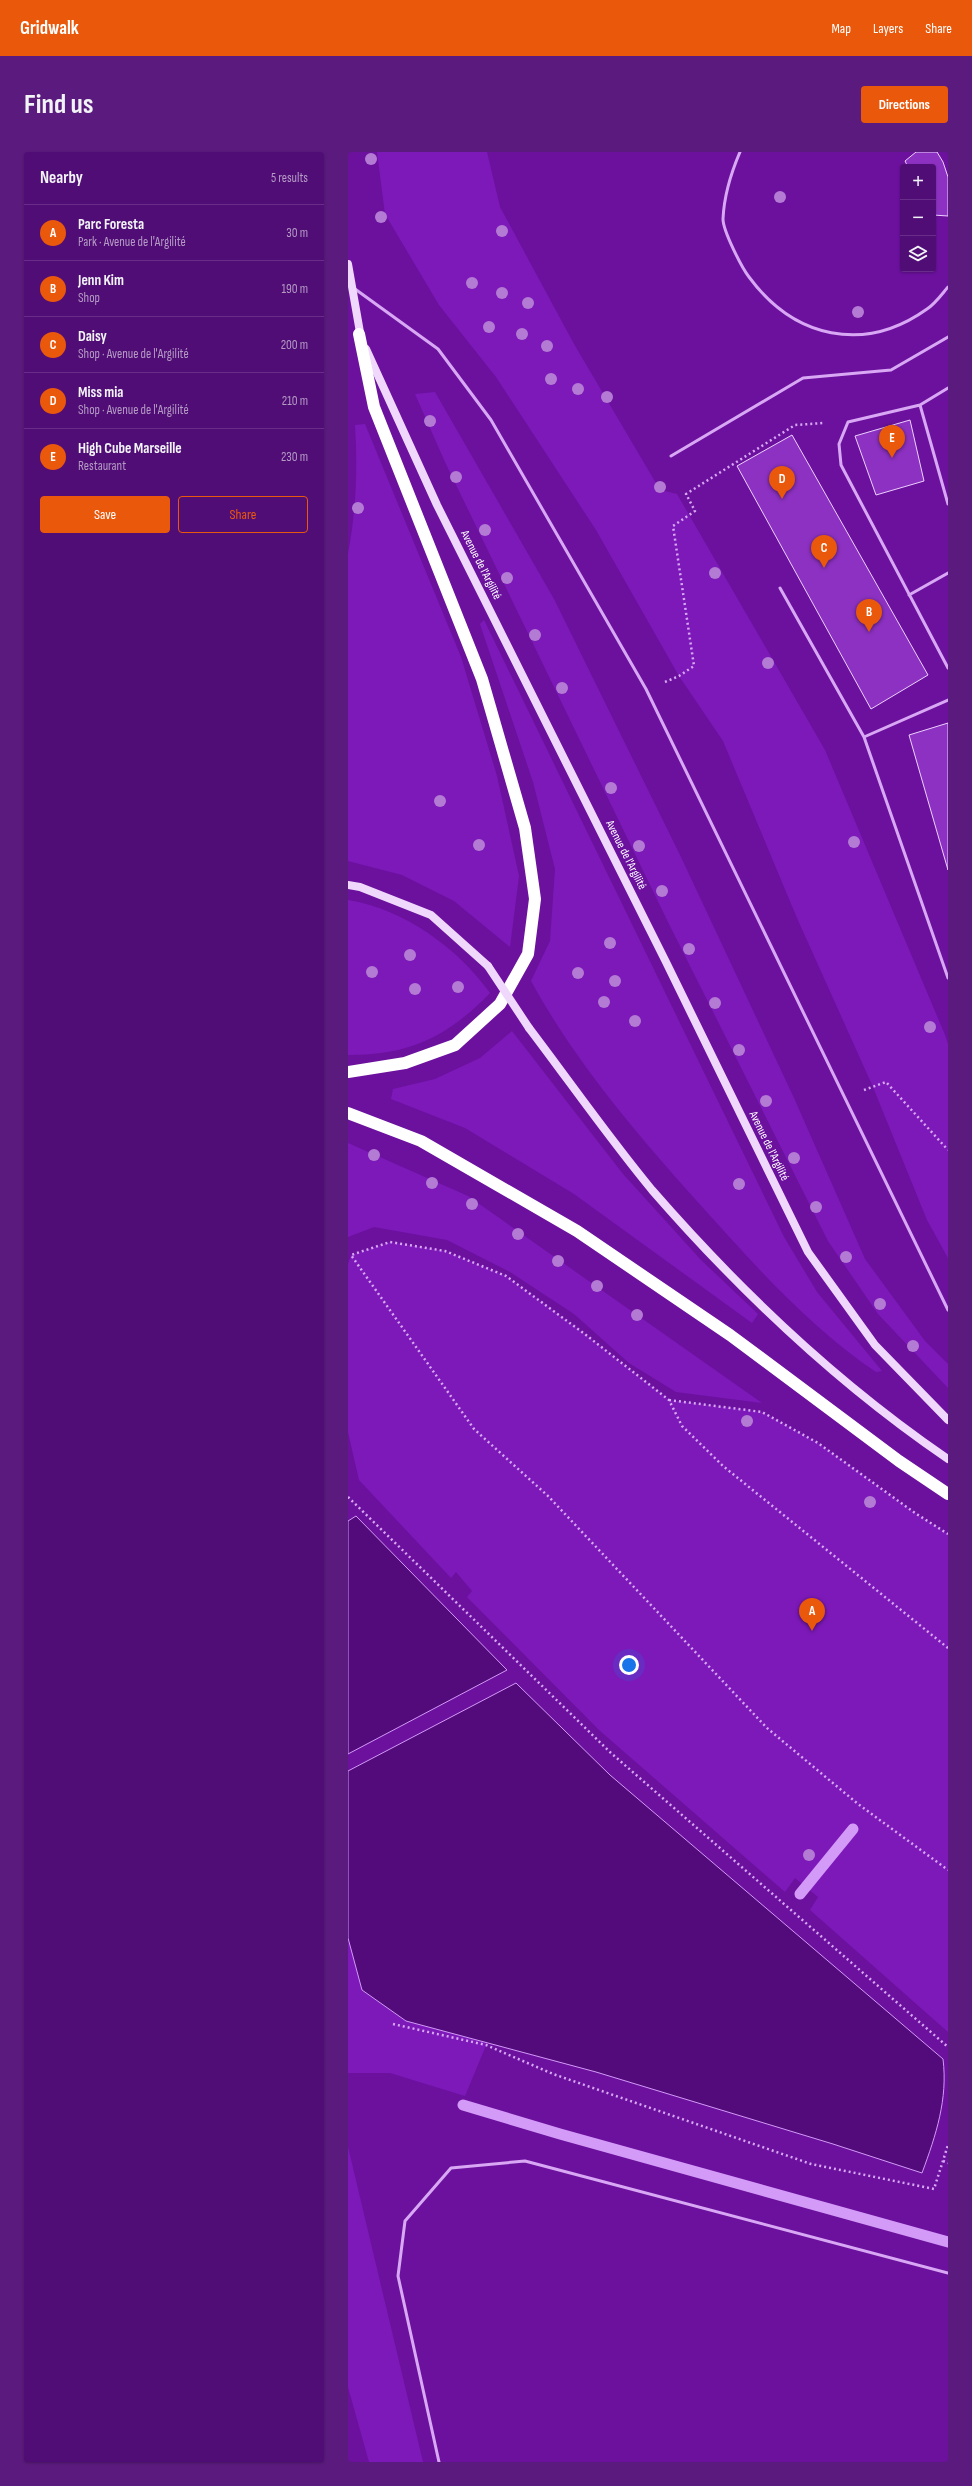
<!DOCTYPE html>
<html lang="en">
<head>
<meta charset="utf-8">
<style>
  body { margin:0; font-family:"Sofia Sans Condensed",sans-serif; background:#5b1b7e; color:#f1f3f6 }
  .controls { position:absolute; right:12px; top:12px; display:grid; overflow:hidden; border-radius:4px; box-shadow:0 1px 3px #0004 }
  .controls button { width:36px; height:36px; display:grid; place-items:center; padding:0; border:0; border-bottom:1px solid #672d88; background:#510d76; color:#f1f3f6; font:20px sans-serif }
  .you { position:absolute; left:281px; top:1513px; width:14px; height:14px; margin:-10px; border:3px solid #fff; border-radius:50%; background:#1a73e8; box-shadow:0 0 0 6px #1a73e833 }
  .badge { display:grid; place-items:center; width:26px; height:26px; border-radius:50%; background:#ea580c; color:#fff; font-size:13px; font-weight:700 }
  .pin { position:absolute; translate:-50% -33px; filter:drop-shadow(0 1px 2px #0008) }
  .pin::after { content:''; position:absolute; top:21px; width:14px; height:12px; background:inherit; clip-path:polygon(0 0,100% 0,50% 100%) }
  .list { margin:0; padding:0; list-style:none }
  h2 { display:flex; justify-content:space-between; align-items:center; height:52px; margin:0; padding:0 16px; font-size:17px }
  h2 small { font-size:13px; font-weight:400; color:#b49cc5 }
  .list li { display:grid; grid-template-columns:26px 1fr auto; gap:12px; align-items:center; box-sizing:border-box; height:56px; padding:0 16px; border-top:1px solid #672d88 }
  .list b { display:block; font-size:15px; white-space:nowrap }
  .list p { margin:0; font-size:13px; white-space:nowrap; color:#b49cc5 }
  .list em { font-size:13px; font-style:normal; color:#b49cc5 }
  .actions { display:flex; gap:8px; padding:12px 16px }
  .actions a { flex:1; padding:9px 0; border:1px solid #ea580c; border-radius:4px; text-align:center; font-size:14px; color:#ea580c }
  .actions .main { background:#ea580c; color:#fff }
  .icon { flex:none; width:22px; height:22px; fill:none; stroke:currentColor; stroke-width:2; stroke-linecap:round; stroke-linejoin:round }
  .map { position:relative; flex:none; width:600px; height:2310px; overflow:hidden; border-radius:4px }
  header { display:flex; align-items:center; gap:24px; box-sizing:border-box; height:56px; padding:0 20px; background:#ea580c; color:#fff }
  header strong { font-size:19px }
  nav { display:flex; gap:22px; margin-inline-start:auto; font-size:14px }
  .intro { display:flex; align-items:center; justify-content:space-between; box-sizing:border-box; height:96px; padding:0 24px }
  h1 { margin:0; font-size:28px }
  .button { padding:10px 18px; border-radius:4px; background:#ea580c; color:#fff; font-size:14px; font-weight:700 }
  main { display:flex; gap:24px; padding:0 24px }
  aside { flex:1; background:#510d76; border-radius:4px; box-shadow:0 1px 3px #0004 }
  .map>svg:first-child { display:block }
</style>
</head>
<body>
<header>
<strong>Gridwalk</strong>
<nav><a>Map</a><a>Layers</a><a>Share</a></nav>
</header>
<div class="intro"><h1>Find us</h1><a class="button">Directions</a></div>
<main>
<aside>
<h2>Nearby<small>5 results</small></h2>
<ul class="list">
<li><span class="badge">A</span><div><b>Parc Foresta</b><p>Park · Avenue de l'Argilité</p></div><em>30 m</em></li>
<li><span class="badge">B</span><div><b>Jenn Kim</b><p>Shop</p></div><em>190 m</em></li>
<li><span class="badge">C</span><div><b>Daisy</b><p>Shop · Avenue de l'Argilité</p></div><em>200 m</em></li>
<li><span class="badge">D</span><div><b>Miss mia</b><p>Shop · Avenue de l'Argilité</p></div><em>210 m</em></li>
<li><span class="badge">E</span><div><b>High Cube Marseille</b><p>Restaurant</p></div><em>230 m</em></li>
</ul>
<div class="actions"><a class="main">Save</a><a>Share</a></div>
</aside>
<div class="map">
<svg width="600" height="2310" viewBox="0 0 600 2310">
  <rect width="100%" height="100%" fill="#6c119e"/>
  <path fill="#7d19b9" d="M29 0H139L152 55 226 192 312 338 329 342 477 598 597 883 600 892V1106L579 1068 525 935 449 766 375 589 331 524 248 378 148 225 91 153 37 62Z
    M87 240 206 447 332 703 446 946 517 1107 577 1189 600 1212V1236L530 1162 480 1089 320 770 97 310 67 242Z
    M17 272 113 505 149 624 171 724 162 795 106 749 54 723 0 709V402C8 359 10 317 7 273Z
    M136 468 436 1085 469 1140 534 1219 528 1220C463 1176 409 1116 357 1058 293 987 229 913 183 829L202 789 207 717 185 630 132 472Z
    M0 748C56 757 110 796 142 841 99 885 62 903 0 903Z
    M164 879 275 1022 353 1108 410 1162 404 1171 226 1042 117 976 43 947 45 937 87 927 132 906Z
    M0 991 120 1044 414 1251 328 1240 281 1211 226 1162 162 1120 99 1088 26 1075 0 1085Z
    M42 1090 97 1099 158 1124 238 1183 321 1248 414 1260 470 1291 567 1361 600 1382V1880L462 1758 470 1745 447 1726 437 1740 251 1578 119 1445 124 1439 108 1420 103 1426 11 1328 0 1280V1112L3 1103Z
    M0 1786 14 1838 58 1869 139 1891 117 1944 42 1921H0Z
    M0 1995 75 2310H21L0 2235Z"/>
  <path fill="#530a7a" stroke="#d39af8" d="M8 1364 159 1518 0 1602V1369Z
    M168 1531 262 1623 595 1907C600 1947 588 1983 574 2021L485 1992 248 1920 58 1869 14 1838 0 1786V1619Z"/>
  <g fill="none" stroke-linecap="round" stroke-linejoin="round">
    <path stroke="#d39af8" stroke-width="11" d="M452 1742 505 1677
      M115 1953 212 1982 600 2090"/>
  </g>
  <path fill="#8d31c2" stroke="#edd1fe" d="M568 0H589L595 10 600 25V64L585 63V15H560L557 9Z
    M562 268 576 329 528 343 507 284Z
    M444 283 580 523 523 557 389 314Z
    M600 571V718L561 583Z"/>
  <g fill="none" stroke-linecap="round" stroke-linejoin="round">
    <path stroke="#d8a8f5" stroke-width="2.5" stroke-dasharray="2 3" stroke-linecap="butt" d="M317 530 331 524 346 514 325 374 347 359 338 342 447 273 476 271
      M516 938 538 930 600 998
      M321 1248 414 1260 470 1291 567 1361 600 1382
      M0 1345 263 1601 600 1895
      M600 1496 375 1314 334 1274 321 1248 238 1183 158 1124 97 1099 42 1090 3 1103 126 1277 200 1344 419 1576 510 1652 600 1718
      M45 1872 138 1893 205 1922 463 2012 586 2037 600 1993
      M595 2009 600 2011"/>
    <path stroke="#d8a8f5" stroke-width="3" d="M392 0C383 21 376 44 375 67 375 79 394 116 401 125 446 186 516 202 579 157 587 152 594 142 600 135
      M7 137 90 197 143 268 298 537 600 1158
      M600 236 572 253 500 270 491 292 493 313 600 516
      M572 253 600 352
      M323 304 455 226 543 218 600 185
      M432 436 516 585 600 826
      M561 443 600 421
      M516 585 600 548
      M91 2310 50 2124 57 2069 103 2016 177 2009 600 2121"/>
    <path stroke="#f0d8fd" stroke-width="8" d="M0 112 13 186
      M18 197 89 353 318 810 460 1100 527 1193 600 1268
      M0 733 12 735 83 763 140 814
      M181 876C222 930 261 986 304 1038 391 1138 490 1232 600 1307"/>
    <path stroke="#fff" stroke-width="12" d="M0 920 57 911 107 893 152 852 180 802 187 747 177 676 134 527 26 255 11 182
      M0 961 73 989 229 1079 382 1183 551 1309 600 1342"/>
    <path stroke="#f0d8fd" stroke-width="8" d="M140 814 181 876"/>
  </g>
  <g fill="#b37bd3">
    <circle cx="23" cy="7" r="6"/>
    <circle cx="432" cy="45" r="6"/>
    <circle cx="33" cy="65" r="6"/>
    <circle cx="154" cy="79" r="6"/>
    <circle cx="124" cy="131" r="6"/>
    <circle cx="154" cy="141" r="6"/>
    <circle cx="180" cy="151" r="6"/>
    <circle cx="510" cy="160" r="6"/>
    <circle cx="141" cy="175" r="6"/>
    <circle cx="174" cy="182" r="6"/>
    <circle cx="199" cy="194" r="6"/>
    <circle cx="203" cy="227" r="6"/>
    <circle cx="230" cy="237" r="6"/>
    <circle cx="259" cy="245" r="6"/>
    <circle cx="82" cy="269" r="6"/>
    <circle cx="108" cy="325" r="6"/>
    <circle cx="312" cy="335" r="6"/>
    <circle cx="10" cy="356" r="6"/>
    <circle cx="137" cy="378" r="6"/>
    <circle cx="367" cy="421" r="6"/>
    <circle cx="159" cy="426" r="6"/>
    <circle cx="187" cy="483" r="6"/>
    <circle cx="420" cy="511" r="6"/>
    <circle cx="214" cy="536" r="6"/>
    <circle cx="263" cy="636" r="6"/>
    <circle cx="92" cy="649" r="6"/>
    <circle cx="506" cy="690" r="6"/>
    <circle cx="131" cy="693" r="6"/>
    <circle cx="291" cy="694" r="6"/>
    <circle cx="314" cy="739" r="6"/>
    <circle cx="262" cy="791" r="6"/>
    <circle cx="341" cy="797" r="6"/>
    <circle cx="62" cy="803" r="6"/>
    <circle cx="24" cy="820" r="6"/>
    <circle cx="230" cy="821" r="6"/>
    <circle cx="267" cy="829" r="6"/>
    <circle cx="110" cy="835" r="6"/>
    <circle cx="67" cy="837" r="6"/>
    <circle cx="256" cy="850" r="6"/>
    <circle cx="367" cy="851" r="6"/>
    <circle cx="287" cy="869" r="6"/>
    <circle cx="582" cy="875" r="6"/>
    <circle cx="391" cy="898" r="6"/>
    <circle cx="418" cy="949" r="6"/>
    <circle cx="26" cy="1003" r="6"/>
    <circle cx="446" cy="1006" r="6"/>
    <circle cx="84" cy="1031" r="6"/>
    <circle cx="391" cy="1032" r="6"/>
    <circle cx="124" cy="1052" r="6"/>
    <circle cx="468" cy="1055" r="6"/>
    <circle cx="170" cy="1082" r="6"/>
    <circle cx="498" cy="1105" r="6"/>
    <circle cx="210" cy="1109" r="6"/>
    <circle cx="249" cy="1134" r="6"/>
    <circle cx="532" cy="1152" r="6"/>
    <circle cx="289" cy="1163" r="6"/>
    <circle cx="565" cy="1194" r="6"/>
    <circle cx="399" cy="1269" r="6"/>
    <circle cx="522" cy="1350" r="6"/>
    <circle cx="461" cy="1703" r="6"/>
  </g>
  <g text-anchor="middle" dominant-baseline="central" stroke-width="3" stroke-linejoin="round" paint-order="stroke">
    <g font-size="12" fill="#fff" stroke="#6c119e">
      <text transform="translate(133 413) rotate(63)">Avenue de l'Argilité</text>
      <text transform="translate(278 703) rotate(63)">Avenue de l'Argilité</text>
      <text transform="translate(421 994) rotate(64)">Avenue de l'Argilité</text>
    </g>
  </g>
</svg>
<div class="controls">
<button>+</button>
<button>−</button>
<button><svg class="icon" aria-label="layers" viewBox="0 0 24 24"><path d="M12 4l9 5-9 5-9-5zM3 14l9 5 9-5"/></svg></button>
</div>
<div class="you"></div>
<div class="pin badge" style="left:464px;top:1479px">A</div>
<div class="pin badge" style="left:521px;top:480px">B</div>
<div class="pin badge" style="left:476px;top:416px">C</div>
<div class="pin badge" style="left:434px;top:347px">D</div>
<div class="pin badge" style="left:544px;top:306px">E</div>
</div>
</main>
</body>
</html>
